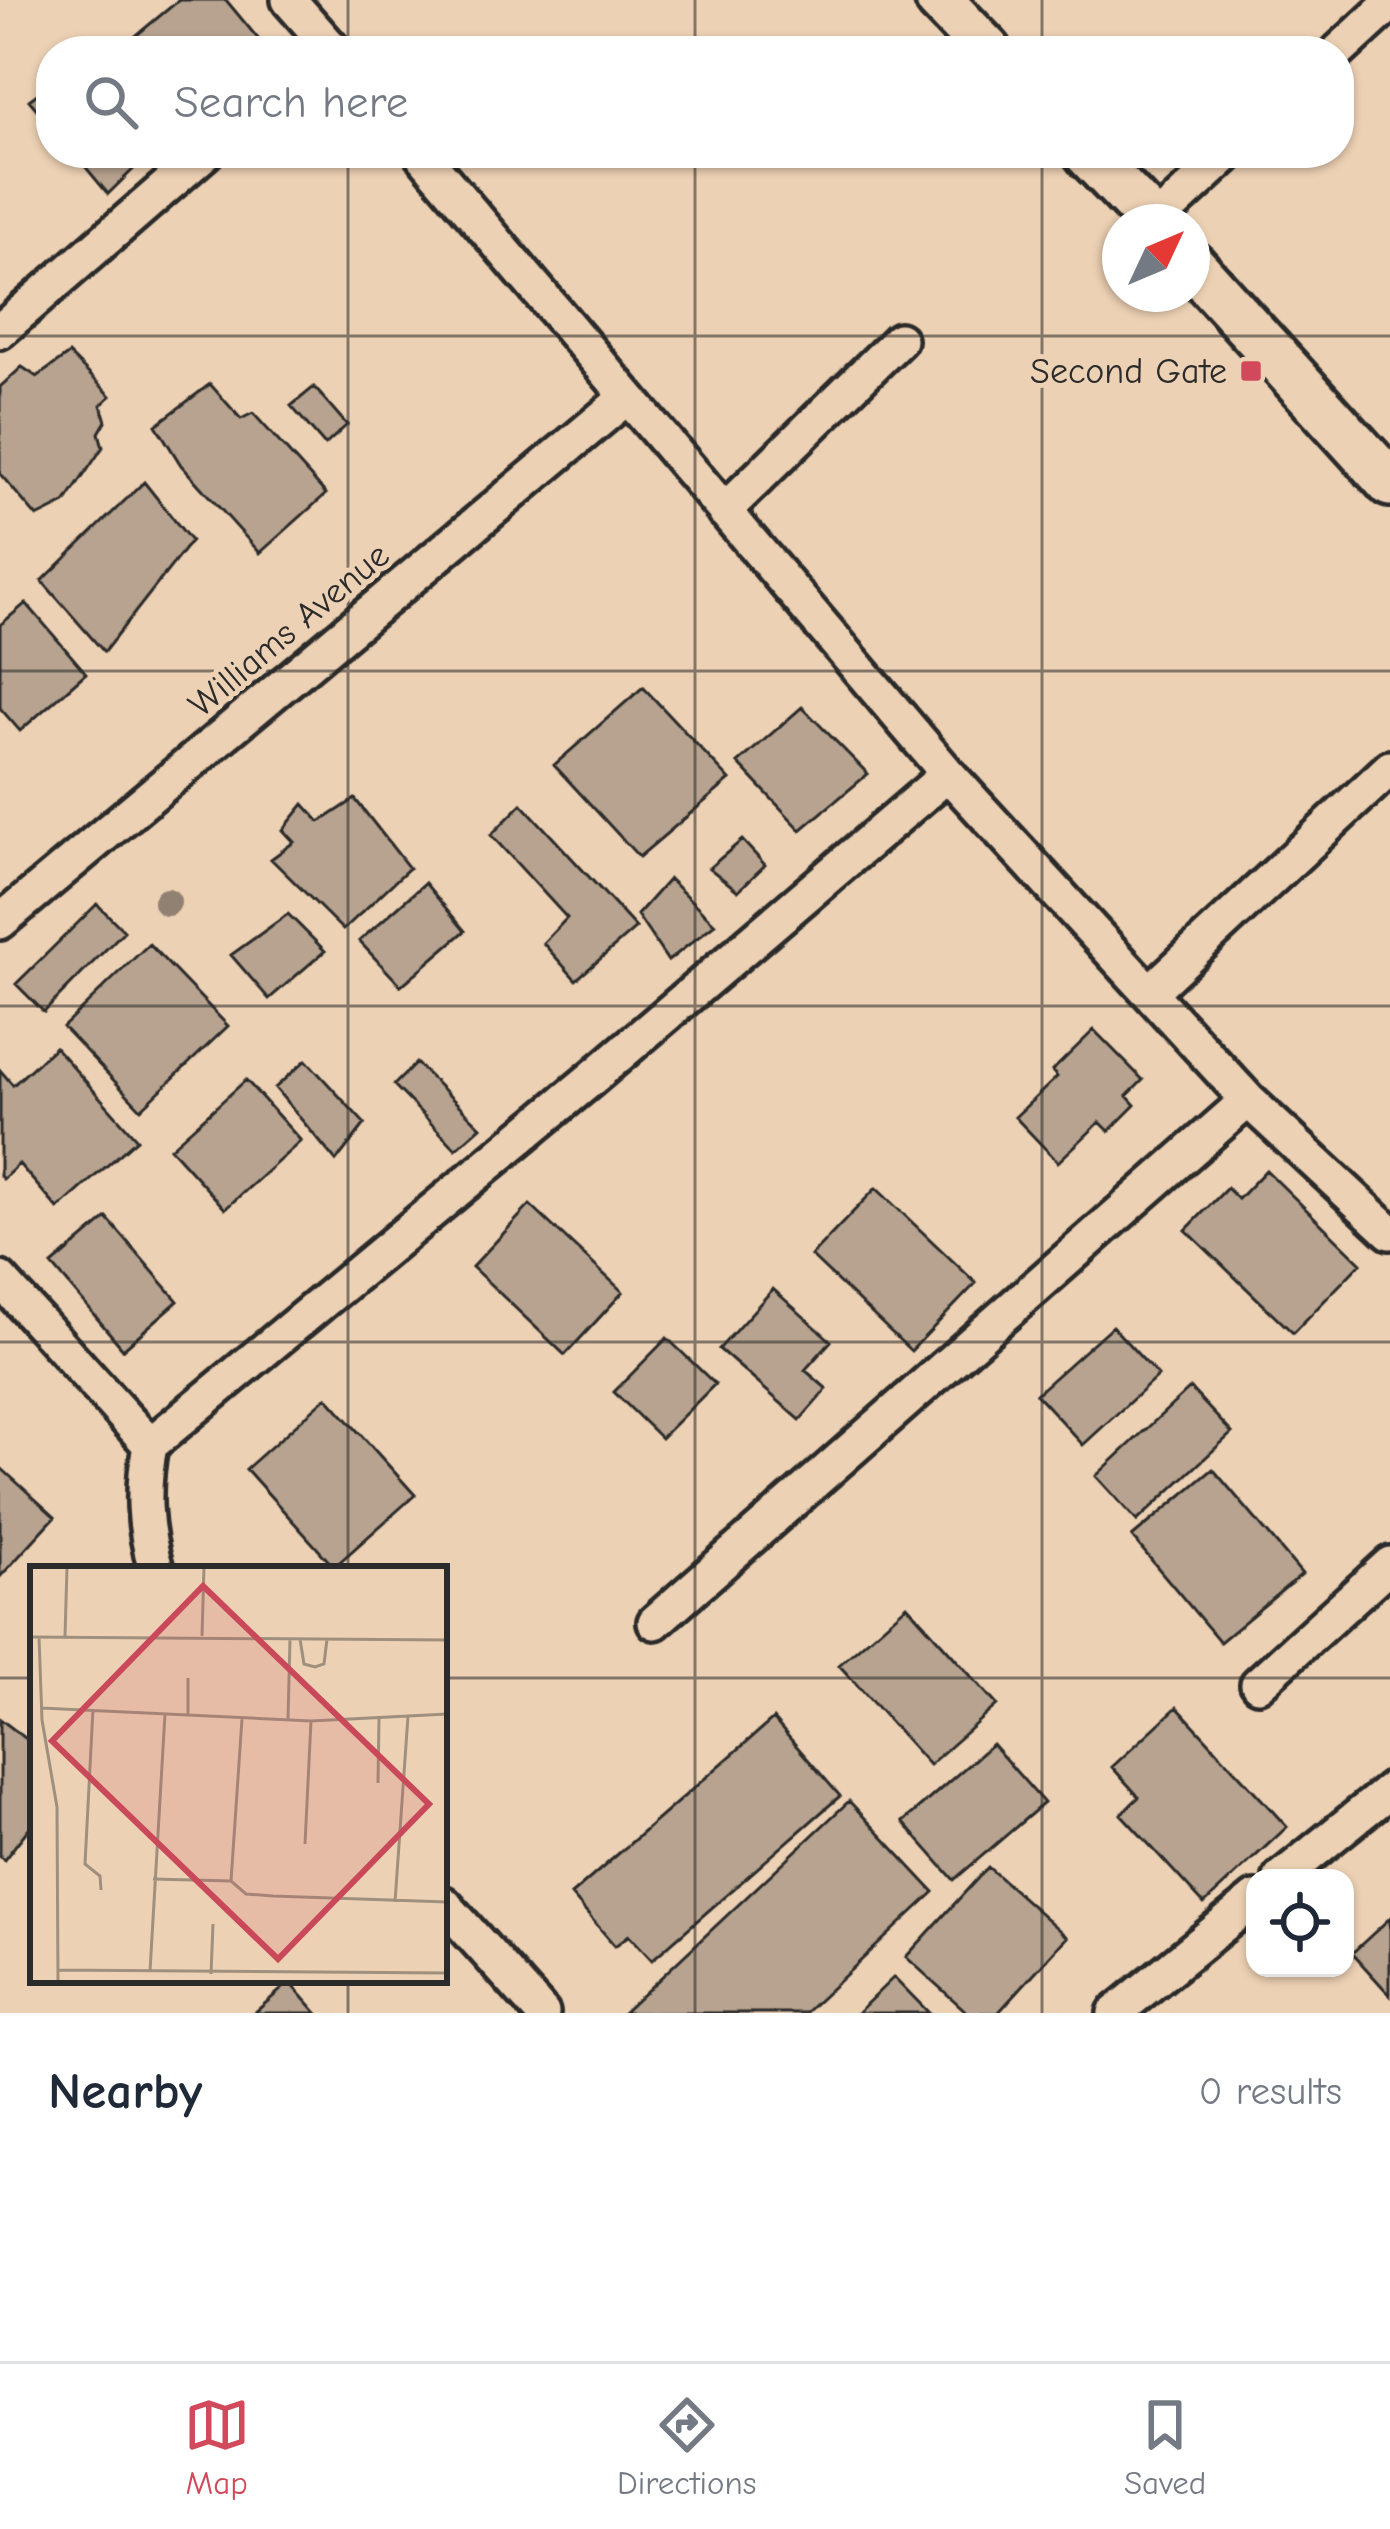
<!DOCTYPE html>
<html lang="en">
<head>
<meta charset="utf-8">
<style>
  body { margin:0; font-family:"Comic Neue",sans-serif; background:#f6f6f7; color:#1f2937 }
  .controls { position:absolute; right:36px; bottom:36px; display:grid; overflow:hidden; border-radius:24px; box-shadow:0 3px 9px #0004 }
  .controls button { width:108px; height:108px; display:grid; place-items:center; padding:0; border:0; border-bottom:3px solid #e0e1e3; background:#fff; color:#1f2937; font:60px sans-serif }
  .compass { position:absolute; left:1102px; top:204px; width:108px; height:108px; border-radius:50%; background:#fff; box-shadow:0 3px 9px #0004; rotate:46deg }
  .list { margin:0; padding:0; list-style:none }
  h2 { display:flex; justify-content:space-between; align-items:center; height:156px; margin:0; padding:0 48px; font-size:51px }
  h2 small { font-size:39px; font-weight:400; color:#747a83 }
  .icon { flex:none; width:66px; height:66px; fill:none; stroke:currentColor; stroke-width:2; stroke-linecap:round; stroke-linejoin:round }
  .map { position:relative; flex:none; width:1390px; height:2013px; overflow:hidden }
  .search { position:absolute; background:#fff; box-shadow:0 3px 9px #0004; left:36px; right:36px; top:36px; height:132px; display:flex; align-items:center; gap:30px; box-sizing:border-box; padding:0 42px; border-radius:48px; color:#747a83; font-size:45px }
  .sheet { height:348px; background:#fff }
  nav { display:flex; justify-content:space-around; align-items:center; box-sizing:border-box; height:168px; border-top:3px solid #e0e1e3; background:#fff; font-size:33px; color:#747a83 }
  nav a { display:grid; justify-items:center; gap:6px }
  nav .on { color:#d1495b }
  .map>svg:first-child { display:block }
</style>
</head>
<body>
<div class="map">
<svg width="1390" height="2013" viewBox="0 0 1390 2013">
  <rect width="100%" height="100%" fill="#edd1b4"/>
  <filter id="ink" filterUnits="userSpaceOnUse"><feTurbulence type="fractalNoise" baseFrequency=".00833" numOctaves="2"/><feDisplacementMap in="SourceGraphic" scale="24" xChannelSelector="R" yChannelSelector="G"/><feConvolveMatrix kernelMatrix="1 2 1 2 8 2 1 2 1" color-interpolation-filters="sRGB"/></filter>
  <g filter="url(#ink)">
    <path fill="#b7a38f" stroke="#2b2b2b" stroke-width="3" d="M179 0H226L264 46 259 51H123L121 48Z
      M51 84V126L29 100Z
      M74 153H150L108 194Z
      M69 354 111 396 101 405 106 421 99 433 103 447 65 503 37 517 0 474V387L22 367 37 377Z
      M210 384 241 419 253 413 326 494 260 553 181 465 156 425Z
      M314 387 347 425 325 445 291 406Z
      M144 482 191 541 104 652 42 581Z
      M26 603 86 673 20 731 0 708V625Z
      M643 687 730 780 639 857 554 765Z
      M802 707 868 774 801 830 738 763Z
      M355 799 409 868 343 930 271 859 294 842 283 830 304 804 320 822Z
      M522 804 636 928 576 980 543 943 567 918 491 835Z
      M742 840 765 865 738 891 709 868Z
      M669 879 715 924 668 961 637 915Z
      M425 883 465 931 401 986 359 941Z
      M97 904 124 931 44 1012 16 984Z
      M288 914 325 951 269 999 231 955Z
      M149 944 228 1026 141 1109 63 1027Z
      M1094 1030 1143 1080 1127 1096 1135 1105 1109 1131 1100 1122 1058 1162 1015 1117 1057 1077 1052 1071Z
      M55 1047 137 1139 58 1209 19 1164 3 1179 0 1176V1070L13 1085Z
      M306 1060 365 1124 336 1161 275 1088Z
      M416 1063 481 1127 456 1149 394 1085Z
      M246 1080 301 1141 225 1209 170 1148Z
      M1266 1170 1361 1263 1293 1333 1186 1230 1227 1188 1238 1199Z
      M876 1188 976 1283 911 1351 811 1256Z
      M530 1205 623 1292 565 1355 472 1267Z
      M107 1218 178 1301 123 1349 52 1265Z
      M773 1289 831 1341 805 1370 827 1389 800 1420 719 1349Z
      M1112 1326 1158 1376 1083 1445 1036 1394Z
      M667 1338 715 1384 661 1438 614 1392Z
      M1190 1388 1232 1433 1137 1521 1096 1476Z
      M327 1397 415 1495 334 1567 246 1469Z
      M0 1467 55 1517 0 1577Z
      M1213 1469 1302 1574 1220 1642 1132 1537Z
      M907 1605 997 1705 929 1765 839 1665Z
      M1177 1707 1287 1827 1204 1904 1121 1814 1139 1797 1112 1767Z
      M0 1719 33 1744V1823L4 1860 0 1857Z
      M773 1719 840 1796 652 1960 629 1935 615 1946 571 1895Z
      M992 1744 1044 1803 954 1880 903 1822Z
      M849 1801 934 1892 805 2013H623Z
      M988 1867 1067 1937 998 2013H968L906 1957Z
      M1390 1918V1995L1352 1953Z
      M894 1977 929 2013H857Z
      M290 1982 317 2013H254Z"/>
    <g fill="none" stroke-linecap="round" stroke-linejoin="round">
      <defs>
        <path id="minor" d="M289 0 334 51
          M1339 51 1390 4
          M421 153 948 774 1248 1100 1390 1232
          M1155 222 1229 153
          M0 331 205 153
          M724 511 899 340
          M0 922 627 397
          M1150 992 1390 768
          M0 1279 150 1445C142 1489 143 1526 156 1569
          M150 1445 591 1079 948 774
          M655 1622 1248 1100
          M1258 1684 1390 1564
          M1281 1878 1390 1790
          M444 1904 542 2013
          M1115 2013 1255 1899"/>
        <path id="major" d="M939 0 988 51
          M1087 153 1153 222
          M1192 265 1390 483"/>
      </defs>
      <use href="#minor" stroke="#2b2b2b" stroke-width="42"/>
      <use href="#major" stroke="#2b2b2b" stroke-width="54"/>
      <use href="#minor" stroke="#edd1b4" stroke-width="33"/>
      <use href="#major" stroke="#edd1b4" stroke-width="45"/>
    </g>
    <circle fill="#908172" cx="167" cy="902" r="14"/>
  </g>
  <path fill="none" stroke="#2b2b2b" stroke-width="3" stroke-opacity="0.55" d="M348 0V51M695 0V51M1042 0V51M348 153V1569M695 153V2013M1042 153V2013M0 336H1390M0 671H1390M0 1006H1390M0 1342H1390M0 1678H33M444 1678H1390M348 1980V2013"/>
  <rect fill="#d1495b" stroke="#edd1b4" stroke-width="4.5" x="1239" y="359" width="24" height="24" rx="6"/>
  <g text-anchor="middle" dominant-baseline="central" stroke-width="10" stroke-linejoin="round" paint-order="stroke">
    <g font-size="36" fill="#2b2b2b" stroke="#edd1b4" text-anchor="end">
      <text x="1227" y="371">Second Gate</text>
    </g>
    <g font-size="36" fill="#2b2b2b" stroke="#edd1b4">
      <text transform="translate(289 630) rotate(-40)">Williams Avenue</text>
    </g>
  </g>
  <g transform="translate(30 1566)">
    <rect width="417" height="417" fill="#edd1b4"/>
    <path fill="none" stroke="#9f8f7d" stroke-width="3" d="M35 70 37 1M172 70 174 1M0 71 417 74M9 71 12 154 27 241 28 416M270 73 274 98 285 101 294 98 297 73M158 112V150M11 142 281 155 417 148M63 143 55 298 70 310 71 324M258 153 260 73M348 217 349 151M275 278 281 155M123 313 201 315 216 328 243 330 417 336M201 315 212 153M365 336 378 150M27 404 417 407M120 405 135 148M181 408 183 358"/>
    <path fill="#c94859" fill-opacity="0.15" stroke="#c94859" stroke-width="6" d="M173 20 399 238 248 393 22 175Z"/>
    <rect width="417" height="417" fill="none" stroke="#2b2b2b" stroke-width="6"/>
  </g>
</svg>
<div class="controls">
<button><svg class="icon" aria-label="locate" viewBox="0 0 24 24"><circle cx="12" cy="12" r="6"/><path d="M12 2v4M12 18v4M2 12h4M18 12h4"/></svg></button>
</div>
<svg class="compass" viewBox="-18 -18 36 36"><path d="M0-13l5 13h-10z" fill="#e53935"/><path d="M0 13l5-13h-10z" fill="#747a83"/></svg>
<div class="search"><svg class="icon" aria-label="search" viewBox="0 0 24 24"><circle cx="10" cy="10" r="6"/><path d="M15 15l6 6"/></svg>Search here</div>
</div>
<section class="sheet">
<h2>Nearby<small>0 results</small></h2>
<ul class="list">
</ul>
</section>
<nav>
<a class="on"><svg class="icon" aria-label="map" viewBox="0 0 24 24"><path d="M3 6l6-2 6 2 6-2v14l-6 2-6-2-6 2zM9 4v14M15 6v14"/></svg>Map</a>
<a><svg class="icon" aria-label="directions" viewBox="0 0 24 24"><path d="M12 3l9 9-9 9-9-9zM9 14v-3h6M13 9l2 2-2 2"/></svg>Directions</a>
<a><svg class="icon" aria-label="saved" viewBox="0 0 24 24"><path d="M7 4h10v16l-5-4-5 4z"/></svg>Saved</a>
</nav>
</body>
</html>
